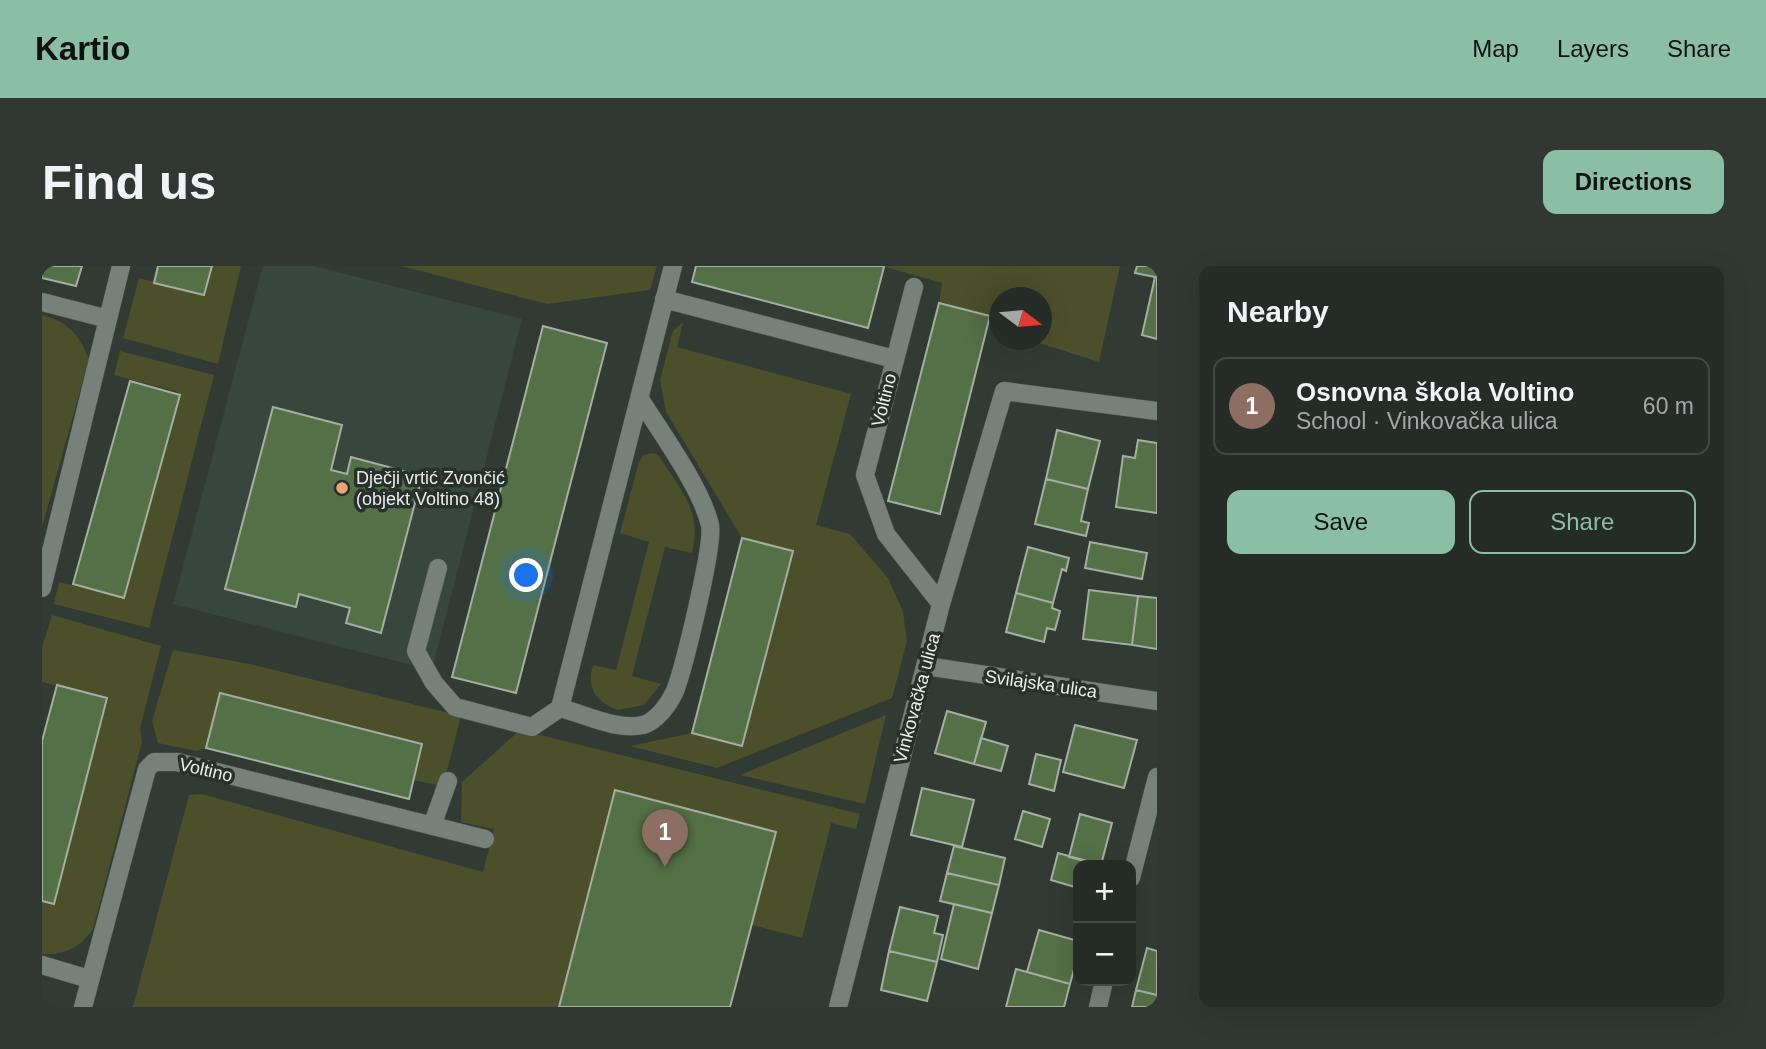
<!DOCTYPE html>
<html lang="en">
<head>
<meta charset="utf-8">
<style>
  body { margin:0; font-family:Helvetica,sans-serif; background:#313833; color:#f1f3f6 }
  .controls { position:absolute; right:21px; bottom:21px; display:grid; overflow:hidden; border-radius:14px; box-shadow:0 7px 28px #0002 }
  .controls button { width:63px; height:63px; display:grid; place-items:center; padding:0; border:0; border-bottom:2px solid #424844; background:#252c27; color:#f1f3f6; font:35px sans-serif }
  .compass { position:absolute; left:947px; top:21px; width:63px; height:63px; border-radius:50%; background:#252c27; box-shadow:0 7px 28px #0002; rotate:106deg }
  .you { position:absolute; left:485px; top:310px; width:24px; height:24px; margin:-18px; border:5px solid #fff; border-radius:50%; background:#1a73e8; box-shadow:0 0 0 10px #1a73e833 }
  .badge { display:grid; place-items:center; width:46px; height:46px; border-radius:50%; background:#8abfa5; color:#fff; font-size:23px; font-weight:700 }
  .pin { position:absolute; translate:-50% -58px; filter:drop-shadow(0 2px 4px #0008) }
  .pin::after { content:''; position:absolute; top:37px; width:24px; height:21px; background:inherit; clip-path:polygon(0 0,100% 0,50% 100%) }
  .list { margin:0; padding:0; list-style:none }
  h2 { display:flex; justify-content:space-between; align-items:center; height:91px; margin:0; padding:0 28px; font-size:30px }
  h2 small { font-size:23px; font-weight:400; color:#a3a7a7 }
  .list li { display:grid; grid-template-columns:46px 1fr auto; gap:21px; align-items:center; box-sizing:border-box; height:98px; margin:0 14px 14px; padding:0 14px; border:2px solid #424844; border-radius:14px }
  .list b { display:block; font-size:26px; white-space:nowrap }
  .list p { margin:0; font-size:23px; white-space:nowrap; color:#a3a7a7 }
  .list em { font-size:23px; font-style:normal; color:#a3a7a7 }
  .actions { display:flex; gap:14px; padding:21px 28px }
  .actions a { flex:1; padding:16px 0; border:2px solid #8abfa5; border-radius:14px; text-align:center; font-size:24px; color:#8abfa5 }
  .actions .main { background:#8abfa5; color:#111 }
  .map { position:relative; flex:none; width:1115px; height:741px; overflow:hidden; border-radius:14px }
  header { display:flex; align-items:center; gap:42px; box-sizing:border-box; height:98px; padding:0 35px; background:#8abfa5; color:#111 }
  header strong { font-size:33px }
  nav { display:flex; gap:38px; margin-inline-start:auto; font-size:24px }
  .intro { display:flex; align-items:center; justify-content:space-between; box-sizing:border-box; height:168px; padding:0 42px }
  h1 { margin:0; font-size:49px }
  .button { padding:18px 32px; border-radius:14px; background:#8abfa5; color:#111; font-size:24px; font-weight:700 }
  main { display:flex; gap:42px; padding:0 42px }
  aside { flex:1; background:#252c27; border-radius:14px; box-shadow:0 7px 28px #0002 }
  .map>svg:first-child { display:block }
</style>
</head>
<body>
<header>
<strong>Kartio</strong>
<nav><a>Map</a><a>Layers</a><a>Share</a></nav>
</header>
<div class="intro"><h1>Find us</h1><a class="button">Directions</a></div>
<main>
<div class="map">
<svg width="1115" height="741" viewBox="0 0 1115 741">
  <rect width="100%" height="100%" fill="#313b34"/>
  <path fill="#38473e" d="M221 0H272L480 53 390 404 131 338Z"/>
  <path fill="#4b4f2a" d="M170 0H199L176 98 81 72 97 12 162 29Z
    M359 0H615L608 24 505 38Z
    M840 0H1078L1057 96 988 74H1000V32H958L957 52 897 37 900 17Z
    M0 49C26 55 37 69 47 93L0 261Z
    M641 56 635 81 809 128 774 259 808 268 846 312 861 346 865 375 850 432 675 502 588 480 650 467 700 480 751 285 700 272 624 146 618 114 631 65Z
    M78 85 172 109 107 362 12 338 17 316 83 332 136 126 72 109Z
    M612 187 617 190C638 223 661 245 650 287L623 281 590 410 619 418 602 439 576 444C554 436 544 422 551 399L574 404 607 276 578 267 597 196 601 189Z
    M10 349 119 380 98 463 100 476 51 663C39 681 22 690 0 688V635L12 638 65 432 0 416V382Z
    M131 384 208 398 419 450 404 508 396 519 371 514 380 478 178 427 164 482 154 485 116 477 110 455Z
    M844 449 823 538 698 509Z
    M478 464 818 548 814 563 789 557 760 672 710 659 734 566 573 524 517 741H91L147 529 160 528 441 606 452 563 419 556 420 516Z"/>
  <path fill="#547046" stroke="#a6aea3" stroke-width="2" d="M0 0H40L34 20 0 12Z
    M116 0H170L162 29 112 17Z
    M654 0H840L842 1 826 62 650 16Z
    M1095 0H1115V73L1100 69 1113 11 1093 7Z
    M897 37 948 50 898 248 846 235Z
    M501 60 565 77 474 427 410 411Z
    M88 115 138 129 82 332 31 318Z
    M231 141 300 159 289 204 305 208 309 191 380 210 339 367 304 357 308 342 257 328 254 341 183 323Z
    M1015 164 1058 175 1046 223 1004 213Z
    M1096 174 1115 177V247L1074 241 1081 190 1093 192Z
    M1004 213 1046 223 1039 255 1047 257 1044 270 993 258Z
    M700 272 751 285 700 480 650 467Z
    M1048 276 1105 287 1100 313 1043 302Z
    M986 281 1027 292 1024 305 1020 303 1011 337 974 327Z
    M1047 324 1096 330 1090 379 1041 373Z
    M974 327 1011 337 1010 342 1018 345 1013 364 1005 362 1002 376 964 366Z
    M1096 330 1115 332V383L1090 379Z
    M15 419 65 432 12 638 0 635V475Z
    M178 427 380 478 367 533 164 482Z
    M905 445 944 456 932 498 893 487Z
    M1033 459 1095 474 1082 522 1021 506Z
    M939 472 966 480 959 505 932 498Z
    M994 488 1019 494 1012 525 987 518Z
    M880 522 932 534 920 581 869 569Z
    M573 524 734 566 688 741H517Z
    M981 545 1008 553 1000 581 973 573Z
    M1038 548 1070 557 1059 599 1027 591Z
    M912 580 963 592 957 619 905 607Z
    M1016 587 1059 599H1036V622L1009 614Z
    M905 607 957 619 950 647 898 635Z
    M912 638 950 647 936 703 899 693Z
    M858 641 896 650 892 667 901 669 895 696 847 685Z
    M997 664 1036 675V689L1028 718 985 706Z
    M1105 682 1115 685V729L1094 724Z
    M847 685 895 696 885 735 839 724Z
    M974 703 1028 718 1022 741H964Z
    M1094 724 1115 729V741H1090Z"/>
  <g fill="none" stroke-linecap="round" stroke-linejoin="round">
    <defs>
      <path id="minor" d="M872 21 823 209 844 268 899 338
        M622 33 852 93
        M0 36 66 53
        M396 302 374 385 392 417 413 441 490 461 518 442 631 0
        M0 322 79 0
        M884 400 1115 435
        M518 442C542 448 575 465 601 459 615 455 627 438 633 425 642 401 672 280 668 259 659 221 619 167 598 133
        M390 560 406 515
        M1089 612 1115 511
        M0 699 47 713
        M41 741 105 503 112 496H135L443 573
        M796 741 899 338 962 125 1115 145
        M1056 741 1062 715"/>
    </defs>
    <use href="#minor" stroke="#4f5752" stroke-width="19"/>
    <use href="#minor" stroke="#76817a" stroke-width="18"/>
  </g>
  <circle fill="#f0a378" stroke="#27302a" stroke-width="2.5" cx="300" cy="222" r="7"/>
  <g text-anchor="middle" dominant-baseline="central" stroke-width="7" stroke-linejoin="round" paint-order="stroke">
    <g font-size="18" fill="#e8eeea" stroke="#27302a">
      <text transform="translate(842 134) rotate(-76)">Voltino</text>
      <text transform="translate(999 418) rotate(8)">Svilajska ulica</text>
      <text transform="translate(875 432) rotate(-75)">Vinkovačka ulica</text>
      <text transform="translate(164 504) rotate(13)">Voltino</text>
    </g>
    <g font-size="18" fill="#e8eeea" stroke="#27302a" text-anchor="start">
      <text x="314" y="212">Dječji vrtić Zvončić<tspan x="314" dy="21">(objekt Voltino 48)</tspan></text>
    </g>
  </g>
</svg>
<div class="controls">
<button>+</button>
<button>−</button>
</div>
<svg class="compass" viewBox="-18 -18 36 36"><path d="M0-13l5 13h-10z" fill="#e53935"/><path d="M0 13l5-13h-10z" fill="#a3a7a7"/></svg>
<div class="you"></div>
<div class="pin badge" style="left:623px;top:601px;background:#8d6e63">1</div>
</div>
<aside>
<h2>Nearby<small></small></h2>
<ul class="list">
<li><span class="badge" style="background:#8d6e63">1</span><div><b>Osnovna škola Voltino</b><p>School · Vinkovačka ulica</p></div><em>60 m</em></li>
</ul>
<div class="actions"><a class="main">Save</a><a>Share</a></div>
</aside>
</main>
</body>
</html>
